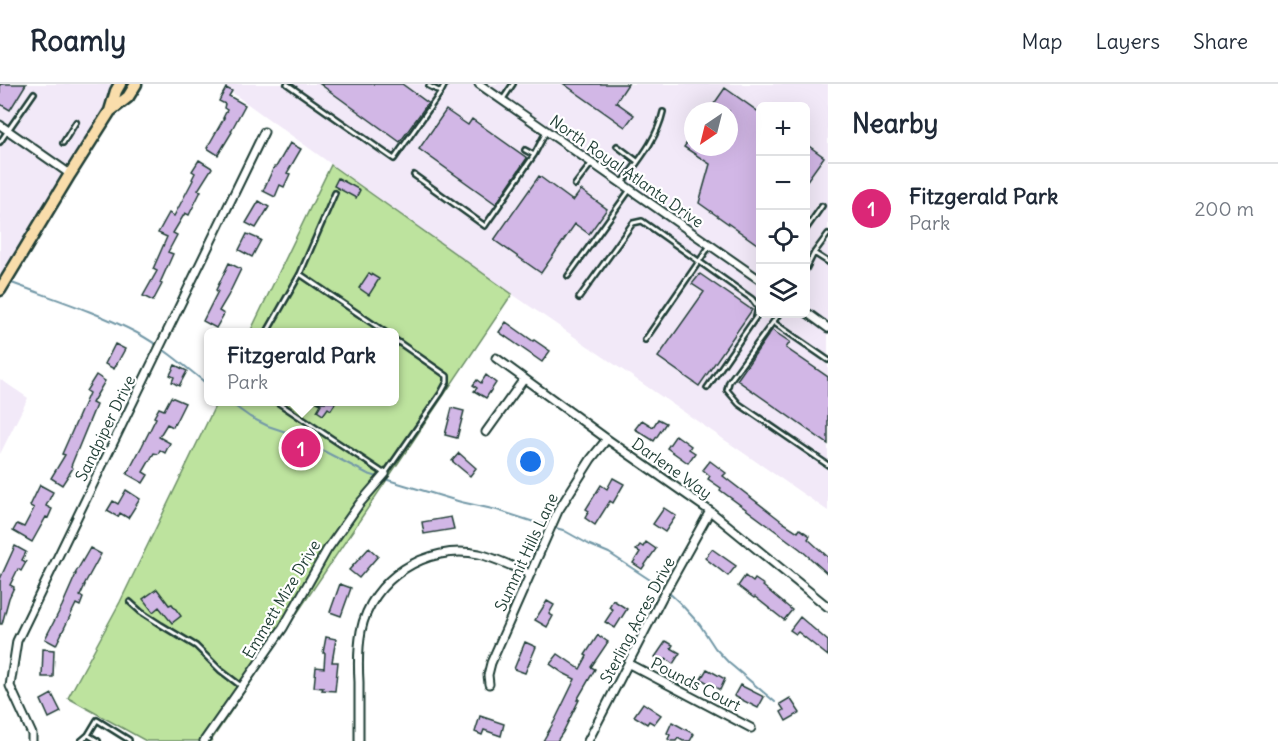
<!DOCTYPE html>
<html lang="en">
<head>
<meta charset="utf-8">
<style>
  body { margin:0; font-family:Delius,sans-serif; background:#f6f6f7; color:#1f2937 }
  .controls { position:absolute; right:18px; top:18px; display:grid; overflow:hidden; border-radius:9px; box-shadow:0 6px 24px #0002 }
  .controls button { width:54px; height:54px; display:grid; place-items:center; padding:0; border:0; border-bottom:2px solid #e0e1e3; background:#fff; color:#1f2937; font:30px sans-serif }
  .compass { position:absolute; left:684px; top:18px; width:54px; height:54px; border-radius:50%; background:#fff; box-shadow:0 6px 24px #0002; rotate:215deg }
  .you { position:absolute; left:531px; top:378px; width:21px; height:21px; margin:-15px; border:4px solid #fff; border-radius:50%; background:#1a73e8; box-shadow:0 0 0 9px #1a73e833 }
  .badge { display:grid; place-items:center; width:39px; height:39px; border-radius:50%; background:#db2777; color:#fff; font-size:20px; font-weight:700 }
  .pin { position:absolute; translate:-50% -50%; border:3px solid #fff; box-shadow:0 2px 6px #0006 }
  .popup { position:absolute; left:204px; top:244px; width:195px; height:78px; box-sizing:border-box; display:grid; place-content:center; border-radius:9px; background:#fff; filter:drop-shadow(0 2px 4px #0005); font-size:20px; white-space:nowrap; color:#747a83 }
  .popup b { font-size:22px; color:#1f2937 }
  .popup::after { content:''; position:absolute; left:50%; top:100%; margin-left:-12px; border:12px solid transparent; border-top-color:#fff }
  .list { margin:0; padding:0; list-style:none }
  h2 { display:flex; justify-content:space-between; align-items:center; height:78px; margin:0; padding:0 24px; font-size:26px }
  h2 small { font-size:20px; font-weight:400; color:#747a83 }
  .list li { display:grid; grid-template-columns:39px 1fr auto; gap:18px; align-items:center; box-sizing:border-box; height:90px; padding:0 24px; border-top:2px solid #e0e1e3 }
  .list b { display:block; font-size:22px; white-space:nowrap }
  .list p { margin:0; font-size:20px; white-space:nowrap; color:#747a83 }
  .list em { font-size:20px; font-style:normal; color:#747a83 }
  .icon { flex:none; width:33px; height:33px; fill:none; stroke:currentColor; stroke-width:2; stroke-linecap:round; stroke-linejoin:round }
  .map { position:relative; flex:none; width:828px; height:657px; overflow:hidden }
  header { display:flex; align-items:center; gap:36px; box-sizing:border-box; height:84px; padding:0 30px; background:#fff; border-bottom:2px solid #e0e1e3 }
  header strong { font-size:28px }
  nav { display:flex; gap:33px; margin-inline-start:auto; font-size:21px }
  main { display:flex }
  aside { flex:1; background:#fff }
  .map>svg:first-child { display:block }
</style>
</head>
<body>
<header>
<strong>Roamly</strong>
<nav><a>Map</a><a>Layers</a><a>Share</a></nav>
</header>
<main>
<div class="map">
<svg width="828" height="657" viewBox="0 0 828 657">
  <rect width="100%" height="100%" fill="#fff"/>
  <filter id="ink" filterUnits="userSpaceOnUse"><feTurbulence type="fractalNoise" baseFrequency=".0167" numOctaves="2"/><feDisplacementMap in="SourceGraphic" scale="12" xChannelSelector="R" yChannelSelector="G"/><feConvolveMatrix kernelMatrix="1 2 1 2 8 2 1 2 1" color-interpolation-filters="sRGB"/></filter>
  <g filter="url(#ink)">
    <path fill="#f2e9f8" fill-rule="evenodd" d="M0 0H132L6 198 0 194Z
      M220 0H828V427L512 210ZM760 22H806V230H760ZM693 27H729V63H693Z
      M0 295 28 314 0 370Z"/>
    <path fill="#bde39e" stroke="#6e9069" stroke-width="1.5" d="M331 81 512 210 211 657H146L68 614 120 518 217 318H394V248H250Z"/>
    <g fill="none" stroke-linecap="round" stroke-linejoin="round">
      <path stroke="#7399a8" stroke-width="2" d="M9 198C52 214 97 228 137 249 163 263 186 283 208 301
        M229 318 250 333 268 342 289 349 368 390 461 418 497 426 534 438 563 446 590 461 609 469 667 507 680 519 700 541 715 564 729 579 775 618"/>
    </g>
    <path fill="#d2b7e6" stroke="#1f3d34" stroke-width="1.5" d="M0 0H26L10 26 0 20Z
      M320 0H402L428 19 400 58Z
      M564 0H628L616 18 634 31 625 43Z
      M226 4 232 7 229 12 245 21 231 47 232 48 218 71 207 64 224 34H223L227 26 224 24 225 20 219 17Z
      M725 4 760 29V162L699 119 710 80 684 63 693 50V63H729V27H709Z
      M446 26 468 41 472 35 527 74 496 120 419 65Z
      M290 59 301 65 287 89 290 90 284 103 280 101 275 113 263 107 274 83H276Z
      M806 60 824 73 806 98Z
      M199 76 212 84 198 106 201 107 189 131 185 129 173 149 177 151 168 168 173 170 160 199 162 200 153 217 143 212 157 187 153 185 167 153 158 149 169 129 174 132 193 96 192 95 195 89 192 87Z
      M539 92 573 117 581 106 607 125 589 150 575 140 541 189 494 156Z
      M338 94 360 106 356 114 334 102Z
      M259 117 269 123 256 144 246 139Z
      M247 150 261 156 252 173 239 166Z
      M229 179 241 185 228 212 219 227 224 230 216 244 203 237 218 207 216 206Z
      M369 189 379 195 369 211 359 204Z
      M700 190 752 226 699 302 658 273 704 208 692 200Z
      M506 238 533 257 534 256 550 267 542 278 499 248Z
      M772 246 790 258 786 264 828 293V360L737 296Z
      M115 260 125 265 114 285 105 280Z
      M175 281 187 287 179 302 172 298 174 293 170 291Z
      M96 291 105 297 92 319 96 321 71 382 73 384 62 401 51 394 65 371 62 370 89 309 86 307Z
      M486 291 496 299 486 314 474 307 477 304 473 301 477 296 481 299Z
      M171 313 185 319 173 343 167 340 159 353 170 359 165 369 160 366 158 370 154 369 143 388 148 391 143 399 127 390 142 362 156 334 154 333 159 324 164 326Z
      M317 318H336L331 326 328 324 323 331 317 327 321 320Z
      M452 324 464 327 457 354 445 351Z
      M658 335 666 339 654 357 635 345 642 336 653 343Z
      M676 351 691 362 689 365 695 369 688 379 667 364Z
      M459 369 476 384 470 392 452 377Z
      M710 377 726 389 723 392 784 439 798 448 800 445 810 452 808 455 828 473V490L800 465 720 406 721 404 708 395 710 392 703 386Z
      M613 394 624 400 613 419 610 417 595 441 585 434 589 427 586 425 601 401 607 405Z
      M40 401 53 408 46 422 52 425 48 434 46 433 32 458 13 447 17 440 24 443 34 424 30 422Z
      M126 406 140 415 128 434 120 429 118 433 107 427 113 417 118 420Z
      M664 424 676 432 665 448 653 440Z
      M451 433 454 445 424 450 422 438Z
      M646 458 656 465 642 485 633 479 640 468 636 466 640 461 643 463Z
      M15 462 26 468 22 476 26 478 21 487 18 485 10 501 14 503 9 514 2 540H0V495Z
      M90 464 101 470 84 501H85L80 512 83 514 80 522 76 520 56 561 45 555 62 522 76 490H75Z
      M369 464 378 472 359 494 349 486Z
      M712 465 736 482 728 492 705 474Z
      M745 492 753 498 755 495 764 501 763 502 792 526 784 536 755 513 754 514 738 502Z
      M340 500 351 504 341 532 330 528Z
      M157 505 169 521 172 520 181 532 172 539 159 523 153 528 143 515Z
      M613 516 627 525 615 544 605 538 613 526 609 523Z
      M547 517 554 521 549 530 553 532 547 543 535 536Z
      M800 533 828 557V572L798 548 796 550 790 546Z
      M598 551 608 558 591 583 595 585 577 616H579L563 648 557 657H543L555 636 575 595 563 589 550 580 558 570 580 585 587 572 585 571Z
      M326 553 336 555 332 578H338L335 607 322 606 323 604 314 603 316 583 324 584 325 569H323Z
      M666 557 673 561 671 564 680 569 673 580 666 575 664 578 655 573Z
      M525 558 536 563 525 589 514 585Z
      M43 565 54 566 53 593H42Z
      M707 585 725 595 720 606 701 595Z
      M740 601 764 613 758 624 734 612Z
      M52 610 61 628 49 634 41 616Z
      M790 614 800 629 786 637 781 628 784 626 780 620Z
      M643 619 661 631 654 640 649 637 647 640 634 632Z
      M480 632 504 640 501 652 484 646 482 651 475 648Z
      M672 638 694 650 690 657H683L678 654 676 657H671L668 655 670 651 667 649Z"/>
    <g fill="none" stroke-linecap="round" stroke-linejoin="round">
      <defs>
        <path id="service" d="M287 0 394 75 441 8 445 0
          M429 2 441 8
          M503 15 513 0
          M0 58 34 9
          M63 59 76 38
          M617 62 637 77
          M525 66 534 71
          M414 91 485 142 534 71 546 48
          M623 98C639 76 657 55 663 28
          M575 101 591 80
          M806 145 822 122
          M814 169 828 150
          M806 185 814 169 828 178
          M300 190 385 248
          M568 192 629 107
          M579 214 633 139 642 137 752 215 758 223 756 233 707 304
          M779 230 729 298 727 306 739 320 828 381
          M773 238 828 276
          M267 248 300 190 335 109
          M645 256 709 163
          M277 318 385 390 441 309 447 298V292L394 255
          M130 518 141 528 161 541 196 562 220 586 241 602
          M88 651 98 657
          M81 657 88 651 97 636 129 656V657"/>
        <path id="minor" d="M479 0 760 196
          M0 41 70 90
          M806 228 828 244
          M496 274 607 355 710 427 828 523
          M486 348 524 295
          M629 580 751 644
          M489 600 488 591 491 579 558 427 591 375 607 355
          M32 657V650L10 602 17 557 264 48
          M204 657 283 544 327 466 360 419 385 390
          M359 657C359 637 359 617 359 598 358 581 358 564 361 547 371 495 427 459 479 470 496 474 513 483 530 490
          M588 657 666 506 710 427"/>
        <path id="primary" d="M110 27 128 13 136 0
          M0 206 70 90 110 27 116 7 120 0"/>
      </defs>
      <use href="#service" stroke="#1f3d34" stroke-width="8"/>
      <use href="#minor" stroke="#1f3d34" stroke-width="11"/>
      <use href="#primary" stroke="#1f3d34" stroke-width="15"/>
      <use href="#service" stroke="#fff" stroke-width="3"/>
      <use href="#minor" stroke="#fff" stroke-width="7"/>
      <use href="#primary" stroke="#f9ddab" stroke-width="10"/>
    </g>
  </g>
  <g text-anchor="middle" dominant-baseline="central" stroke-width="4.5" stroke-linejoin="round" paint-order="stroke">
    <g font-size="16" fill="#1f3d34" stroke="#fff">
      <text transform="translate(627 87) rotate(35)">North Royal Atlanta Drive</text>
      <text transform="translate(105 344) rotate(-64)">Sandpiper Drive</text>
      <text transform="translate(672 384) rotate(35)">Darlene Way</text>
      <text transform="translate(526 468) rotate(-65)">Summit Hills Lane</text>
      <text transform="translate(281 515) rotate(-59)">Emmett Mize Drive</text>
      <text transform="translate(637 536) rotate(-62)">Sterling Acres Drive</text>
      <text transform="translate(696 600) rotate(27)">Pounds Court</text>
    </g>
  </g>
</svg>
<div class="controls">
<button>+</button>
<button>−</button>
<button><svg class="icon" aria-label="locate" viewBox="0 0 24 24"><circle cx="12" cy="12" r="6"/><path d="M12 2v4M12 18v4M2 12h4M18 12h4"/></svg></button>
<button><svg class="icon" aria-label="layers" viewBox="0 0 24 24"><path d="M12 4l9 5-9 5-9-5zM3 14l9 5 9-5"/></svg></button>
</div>
<svg class="compass" viewBox="-18 -18 36 36"><path d="M0-13l5 13h-10z" fill="#e53935"/><path d="M0 13l5-13h-10z" fill="#747a83"/></svg>
<div class="you"></div>
<div class="pin badge" style="left:301px;top:364px">1</div>
<div class="popup"><b>Fitzgerald Park</b>Park</div>
</div>
<aside>
<h2>Nearby<small></small></h2>
<ul class="list">
<li><span class="badge">1</span><div><b>Fitzgerald Park</b><p>Park</p></div><em>200 m</em></li>
</ul>
</aside>
</main>
</body>
</html>
